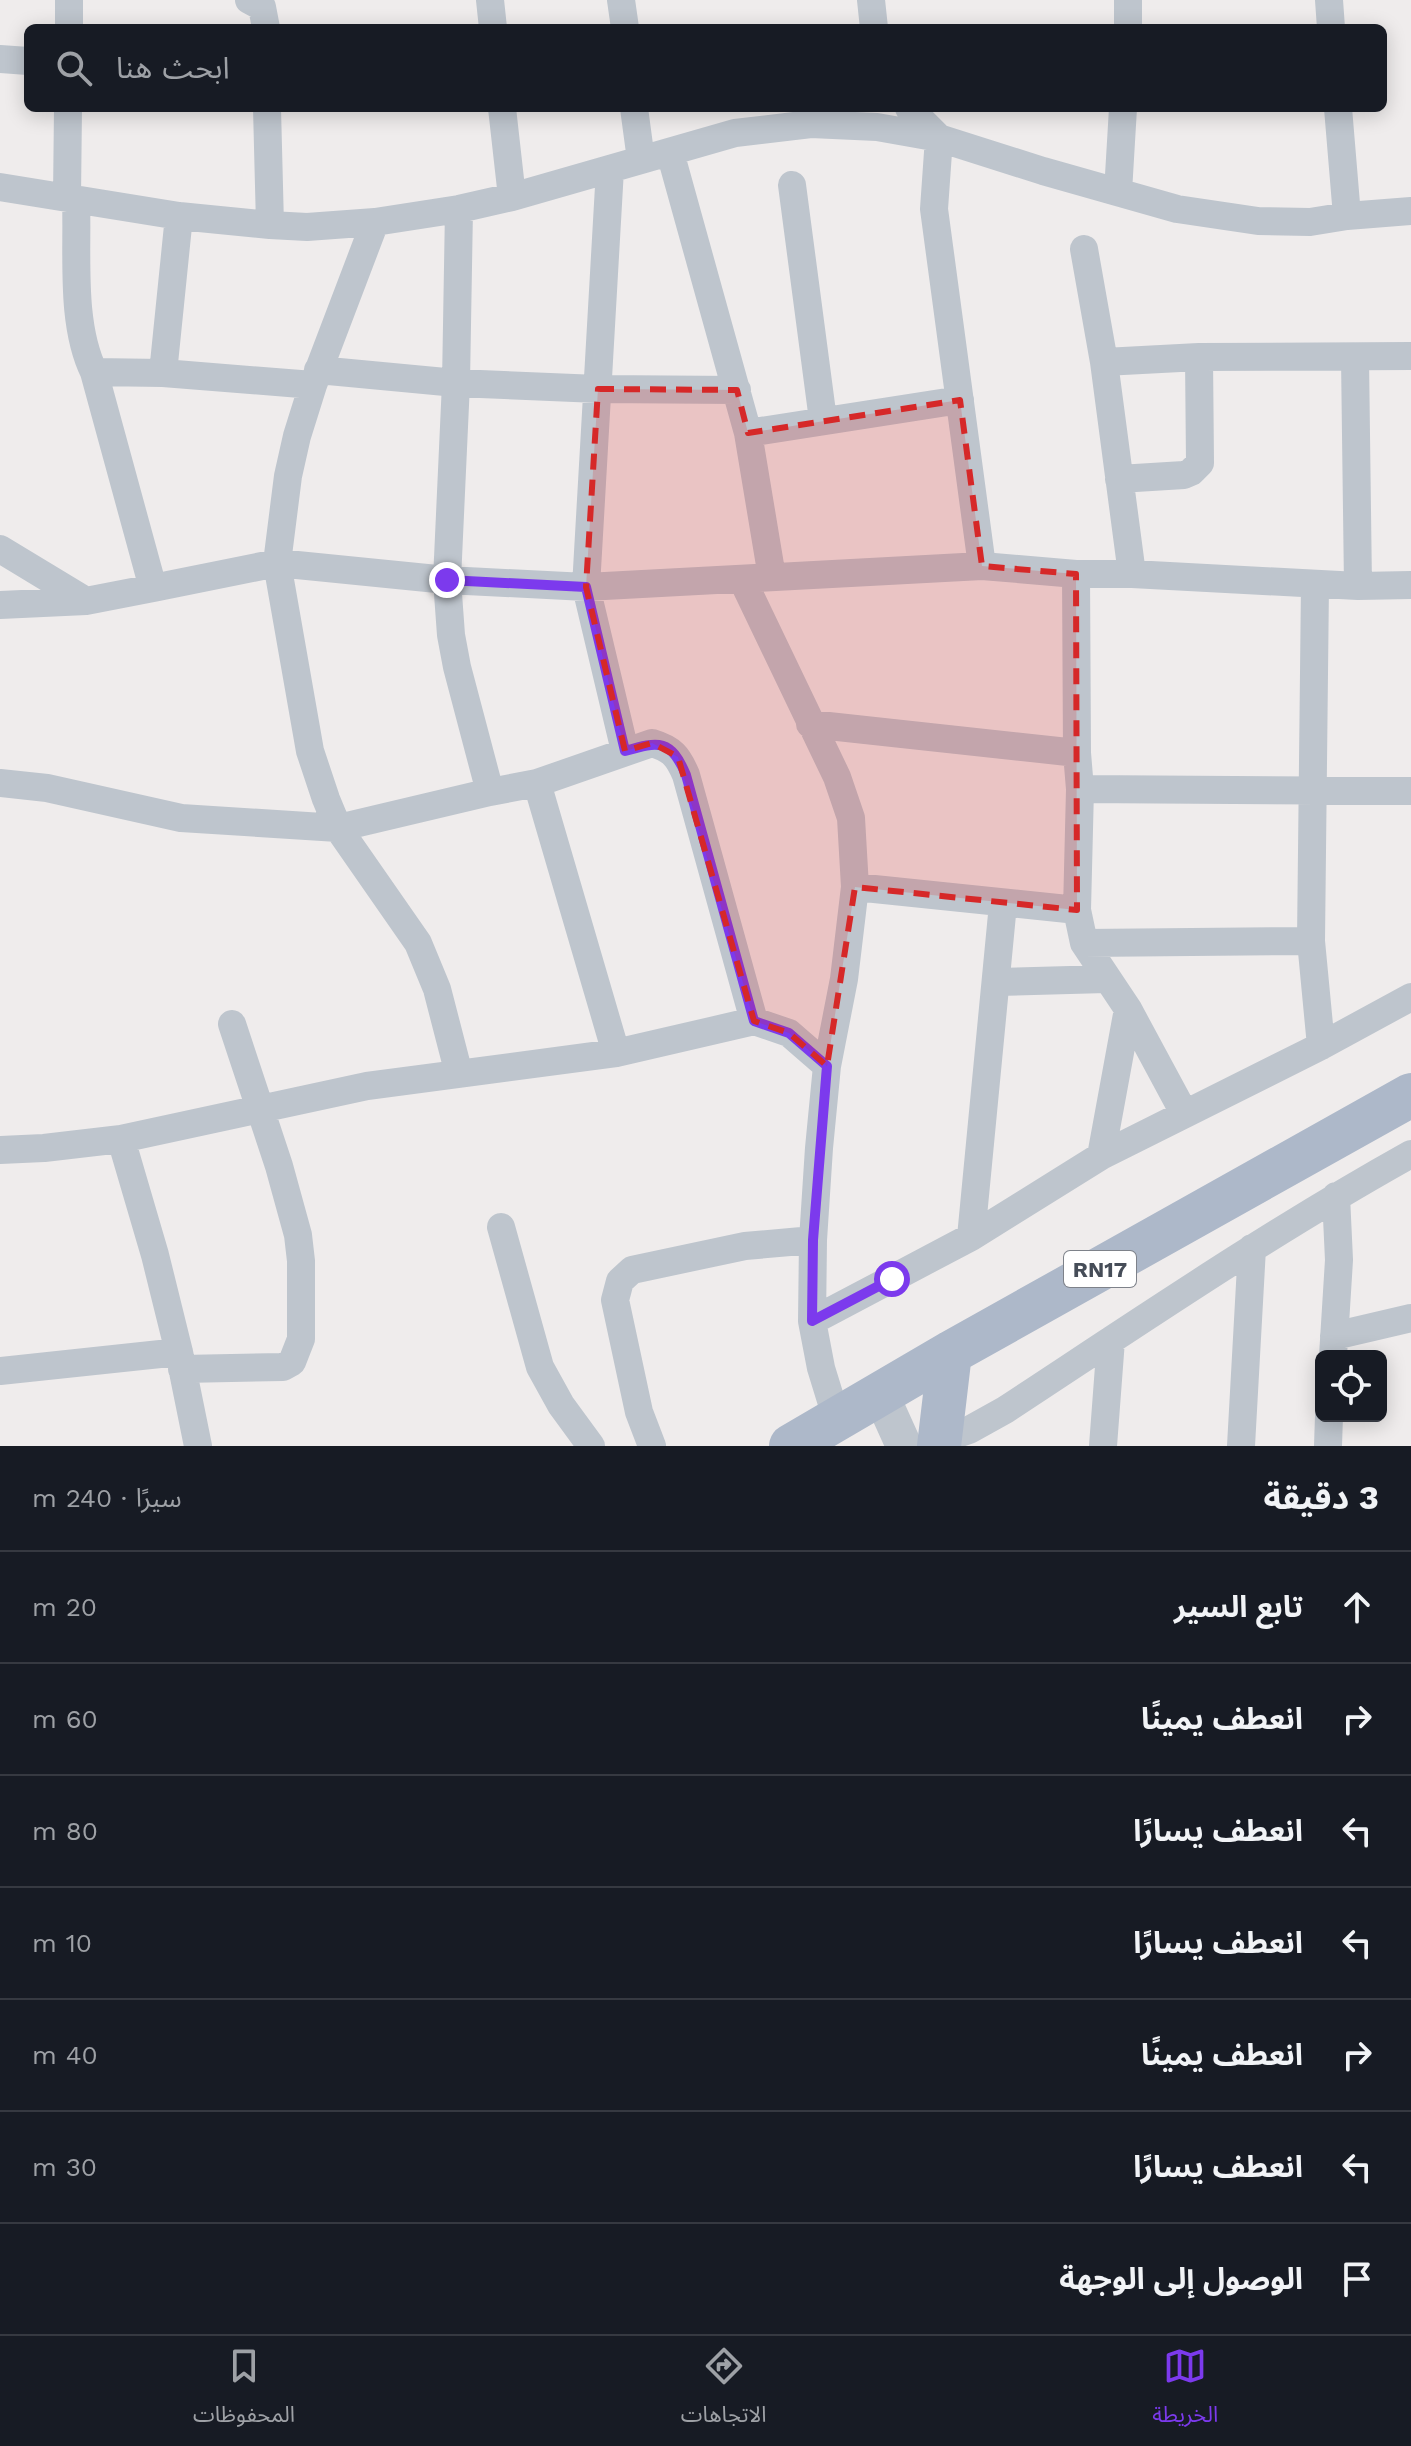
<!DOCTYPE html>
<html lang="ar">
<head>
<meta charset="utf-8">
<style>
  body { margin:0; font-family:"Work Sans","Noto Sans Arabic",sans-serif; background:#20242c; color:#f1f3f6; direction:rtl }
  .controls { position:absolute; right:24px; bottom:24px; display:grid; overflow:hidden; border-radius:12px; box-shadow:0 4px 20px #0003 }
  .controls button { width:72px; height:72px; display:grid; place-items:center; padding:0; border:0; border-bottom:2px solid #363941; background:#171b24; color:#f1f3f6; font:40px sans-serif }
  .stop { position:absolute; width:24px; height:24px; margin:-18px; border:6px solid #7c3aed; border-radius:50%; background:#fff }
  .stop.end { background:#7c3aed; border-color:#fff; box-shadow:0 2px 8px #0008 }
  .list { margin:0; padding:0; list-style:none }
  h2 { display:flex; justify-content:space-between; align-items:center; height:104px; margin:0; padding:0 32px; font-size:34px }
  h2 small { font-size:26px; font-weight:400; color:#9ea1a6 }
  .list li { display:grid; grid-template-columns:52px 1fr auto; gap:24px; align-items:center; box-sizing:border-box; height:112px; padding:0 32px; border-top:2px solid #363941 }
  .list b { display:block; font-size:30px; white-space:nowrap }
  .list em { font-size:26px; font-style:normal; color:#9ea1a6 }
  .icon { flex:none; width:44px; height:44px; fill:none; stroke:currentColor; stroke-width:2; stroke-linecap:round; stroke-linejoin:round }
  .map { position:relative; flex:none; width:1411px; height:1446px; overflow:hidden; direction:ltr }
  .search { position:absolute; background:#171b24; box-shadow:0 4px 20px #0003; left:24px; right:24px; top:24px; height:88px; display:flex; align-items:center; gap:20px; box-sizing:border-box; padding:0 28px; border-radius:12px; color:#9ea1a6; font-size:30px }
  .sheet { height:888px; background:#171b24 }
  nav { display:flex; justify-content:space-around; align-items:center; box-sizing:border-box; height:112px; border-top:2px solid #363941; background:#171b24; font-size:22px; color:#9ea1a6 }
  nav a { display:grid; justify-items:center; gap:4px }
  nav .on { color:#7c3aed }
  .map>svg:first-child { display:block }
</style>
</head>
<body>
<div class="map">
<svg width="1411" height="1446" viewBox="0 0 1411 1446">
  <rect width="100%" height="100%" fill="#efecec"/>
  <g fill="none" stroke-linecap="round" stroke-linejoin="round">
    <path stroke="#bec5cd" stroke-width="28" d="M249 0 262 7 266 28
      M490 0 493 28
      M621 0 625 28
      M871 0 874 28
      M1329 0 1331 28
      M69 28V0
      M1128 28V0
      M0 59 28 61
      M267 108 270 225
      M502 108 512 197
      M634 108 641 160
      M909 108 939 138 934 209 982 566
      M1338 108 1347 216
      M670 152 748 433 772 577
      M610 169 586 587 625 751
      M792 185 823 420
      M0 187 179 216 270 225 307 227 375 222 459 209 512 197 735 133 811 124 877 127 939 138 1043 171 1177 209 1258 221 1310 222 1347 216 1411 211
      M1118 192 1123 108
      M67 197 68 108
      M76 199C78 253 70 323 94 372L153 588 277 563 447 580 586 587 982 566 1076 574H1132L1358 586 1411 585
      M459 209 456 383 447 580 451 635 457 667 490 792
      M375 222 313 385 297 436 288 476 277 563 310 751 326 799 338 828 418 943 437 989 459 1074
      M1084 249 1104 362 1132 574
      M1355 358 1358 586
      M1104 362 1199 357 1411 356
      M318 370 456 383 598 389 737 390
      M94 372 163 373 313 385
      M163 373 179 216
      M748 433 960 400
      M1119 479 1184 475 1191 472 1200 463 1199 357
      M0 549 86 601
      M1076 574 1077 753 1080 789 1077 910 1084 943 1128 1009 1184 1113
      M742 579 837 777 851 818 855 887 844 979 827 1066
      M1315 584 1311 941 1321 1046
      M0 605 86 601 153 588
      M810 724 1077 753
      M0 783 47 788 181 818 338 828 490 792 537 783 652 743C672 749 678 756 686 775L754 1021
      M537 783 616 1053
      M1080 789 1411 791
      M855 887 1077 910
      M1084 943 1311 941
      M997 982 1106 979
      M121 1139 155 1255 179 1352 198 1446
      M0 1150 44 1148 121 1139 367 1086 616 1053 754 1021 789 1033 827 1066 819 1148 813 1240 812 1321 821 1368 837 1420
      M1101 1156 1128 1009
      M501 1227 540 1367 561 1405 591 1446
      M971 1237 1003 904
      M812 1321 971 1237 1101 1156 1321 1046 1411 997
      M1334 1336 1411 1318
      M1333 1356 1339 1260 1336 1196
      M182 1369 283 1367 292 1362 301 1339V1261L298 1235 279 1166 232 1024
      M0 1371 179 1352
      M942 1439 969 1430 1005 1410C1139 1322 1271 1232 1411 1154
      M652 1446 639 1412 615 1300 620 1281 632 1270 745 1246 813 1240
      M1103 1446 1111 1340
      M1241 1446 1252 1248
      M1328 1446 1329 1416"/>
    <path stroke="#bec5cd" stroke-width="36" d="M881 1395 904 1446"/>
    <path stroke="#adb8c9" stroke-width="44" d="M791 1446 950 1353 1411 1095
      M939 1446 950 1353"/>
  </g>
  <g fill="none" stroke-linecap="round" stroke-linejoin="round">
    <path stroke="#7c3aed" stroke-width="10" d="M447 580 586 587 625 751C659 741 671 739 686 775L754 1021 789 1033 827 1066 813 1240 812 1321 892 1279"/>
  </g>
  <path fill="#d62828" fill-opacity="0.2" stroke="#d62828" stroke-width="6" stroke-dasharray="16 10" stroke-linejoin="round" d="M598 389 737 390 748 433 960 400 982 566 1076 574 1077 910 855 887 827 1066 789 1033 754 1021 678 757 652 743 625 751 586 587Z"/>
  <g text-anchor="middle" dominant-baseline="central" stroke-width="6" stroke-linejoin="round" paint-order="stroke">
    <rect fill="#fff" stroke="#7e828a" stroke-width="2" x="1064" y="1251" width="72" height="36" rx="6"/>
    <g font-size="22" font-weight="bold" fill="#464d58">
      <text x="1100" y="1269">RN17</text>
    </g>
  </g>
</svg>
<div class="controls">
<button><svg class="icon" aria-label="locate" viewBox="0 0 24 24"><circle cx="12" cy="12" r="6"/><path d="M12 2v4M12 18v4M2 12h4M18 12h4"/></svg></button>
</div>
<div class="stop" style="left:892px;top:1279px"></div>
<div class="stop end" style="left:447px;top:580px"></div>
<div class="search"><svg class="icon" aria-label="search" viewBox="0 0 24 24"><circle cx="10" cy="10" r="6"/><path d="M15 15l6 6"/></svg>ابحث هنا</div>
</div>
<section class="sheet">
<h2>3 دقيقة<small>سيرًا · 240 m</small></h2>
<ul class="list">
<li><svg class="icon" aria-label="ahead" viewBox="0 0 24 24"><path d="M12 20V5M6 11l6-6 6 6"/></svg><div><b>تابع السير</b></div><em>20 m</em></li>
<li><svg class="icon" aria-label="right" viewBox="0 0 24 24"><path d="M7 20v-9h11M14 6l5 5-5 5"/></svg><div><b>انعطف يمينًا</b></div><em>60 m</em></li>
<li><svg class="icon" aria-label="left" viewBox="0 0 24 24"><path d="M17 20v-9H6M10 6l-5 5 5 5"/></svg><div><b>انعطف يسارًا</b></div><em>80 m</em></li>
<li><svg class="icon" aria-label="left" viewBox="0 0 24 24"><path d="M17 20v-9H6M10 6l-5 5 5 5"/></svg><div><b>انعطف يسارًا</b></div><em>10 m</em></li>
<li><svg class="icon" aria-label="right" viewBox="0 0 24 24"><path d="M7 20v-9h11M14 6l5 5-5 5"/></svg><div><b>انعطف يمينًا</b></div><em>40 m</em></li>
<li><svg class="icon" aria-label="left" viewBox="0 0 24 24"><path d="M17 20v-9H6M10 6l-5 5 5 5"/></svg><div><b>انعطف يسارًا</b></div><em>30 m</em></li>
<li><svg class="icon" aria-label="arrive" viewBox="0 0 24 24"><path d="M6 21V4h12l-3 4 3 4H6"/></svg><div><b>الوصول إلى الوجهة</b></div></li>
</ul>
</section>
<nav>
<a class="on"><svg class="icon" aria-label="map" viewBox="0 0 24 24"><path d="M3 6l6-2 6 2 6-2v14l-6 2-6-2-6 2zM9 4v14M15 6v14"/></svg>الخريطة</a>
<a><svg class="icon" aria-label="directions" viewBox="0 0 24 24"><path d="M12 3l9 9-9 9-9-9zM9 14v-3h6M13 9l2 2-2 2"/></svg>الاتجاهات</a>
<a><svg class="icon" aria-label="saved" viewBox="0 0 24 24"><path d="M7 4h10v16l-5-4-5 4z"/></svg>المحفوظات</a>
</nav>
</body>
</html>
